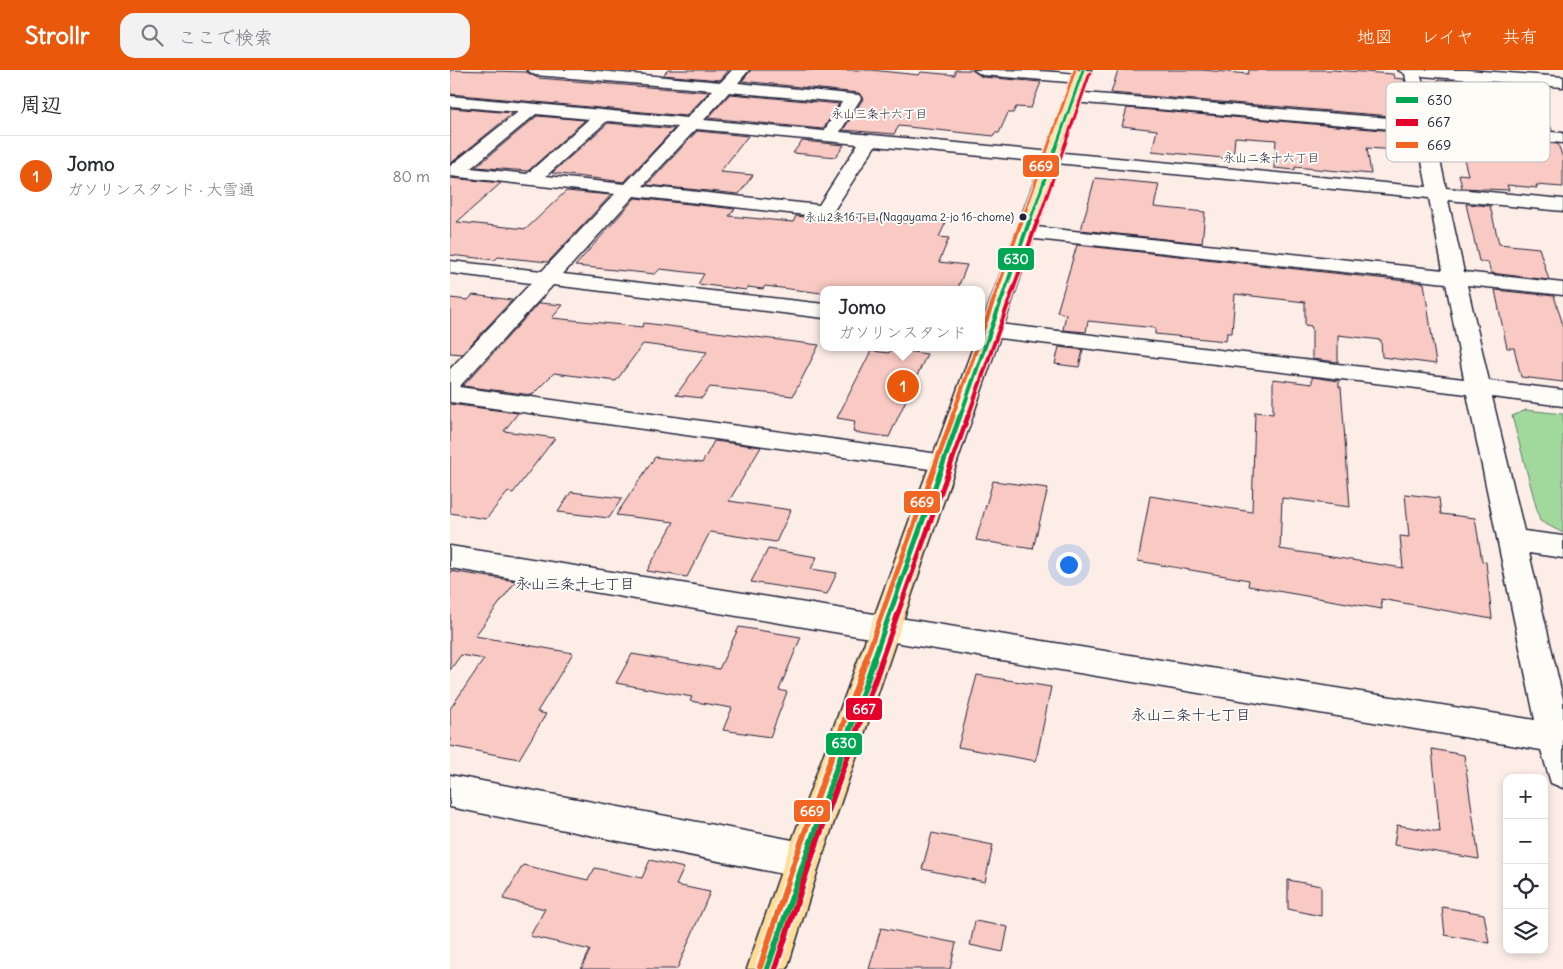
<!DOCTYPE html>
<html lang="ja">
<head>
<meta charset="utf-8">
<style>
  body { margin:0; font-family:Delius,"Klee One",sans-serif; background:#f2f2f3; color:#2b2b33 }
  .controls { position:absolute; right:15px; bottom:15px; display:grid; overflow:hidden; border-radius:10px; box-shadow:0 2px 8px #0003 }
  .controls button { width:45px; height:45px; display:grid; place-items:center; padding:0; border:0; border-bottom:1px solid #e1e1e2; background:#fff; color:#2b2b33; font:25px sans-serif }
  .you { position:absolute; left:618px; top:494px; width:18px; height:18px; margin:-12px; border:4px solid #fff; border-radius:50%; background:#1a73e8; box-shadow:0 0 0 8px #1a73e833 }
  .badge { display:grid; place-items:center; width:32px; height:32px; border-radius:50%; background:#ea580c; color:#fff; font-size:16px; font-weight:700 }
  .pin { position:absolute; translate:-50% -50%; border:2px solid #fff; box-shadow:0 1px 5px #0006 }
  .popup { position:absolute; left:370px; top:216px; width:165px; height:65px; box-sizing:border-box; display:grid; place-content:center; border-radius:10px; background:#fff; filter:drop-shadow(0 1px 4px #0005); font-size:16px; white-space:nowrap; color:#7c7c81 }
  .popup b { font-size:19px; color:#2b2b33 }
  .popup::after { content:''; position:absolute; left:50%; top:100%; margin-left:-10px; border:10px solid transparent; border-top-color:#fff }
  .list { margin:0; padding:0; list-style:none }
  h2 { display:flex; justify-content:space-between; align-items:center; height:65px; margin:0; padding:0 20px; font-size:21px }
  h2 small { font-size:16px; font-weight:400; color:#7c7c81 }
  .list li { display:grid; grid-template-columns:32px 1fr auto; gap:15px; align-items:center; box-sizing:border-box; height:80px; padding:0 20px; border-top:1px solid #e1e1e2 }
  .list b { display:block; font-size:19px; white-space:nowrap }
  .list p { margin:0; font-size:16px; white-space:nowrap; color:#7c7c81 }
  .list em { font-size:16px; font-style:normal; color:#7c7c81 }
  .icon { flex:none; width:28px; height:28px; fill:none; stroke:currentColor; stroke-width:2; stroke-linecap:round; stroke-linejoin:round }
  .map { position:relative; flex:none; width:1113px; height:899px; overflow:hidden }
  header { display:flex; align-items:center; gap:30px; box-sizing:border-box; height:70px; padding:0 25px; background:#ea580c; color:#fff }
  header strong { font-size:24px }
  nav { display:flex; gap:28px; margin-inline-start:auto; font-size:18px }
  .search { width:350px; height:45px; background:#f2f2f3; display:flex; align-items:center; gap:12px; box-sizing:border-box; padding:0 18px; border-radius:15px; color:#7c7c81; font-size:19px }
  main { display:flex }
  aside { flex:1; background:#fff }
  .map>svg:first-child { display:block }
</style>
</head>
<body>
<header>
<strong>Strollr</strong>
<div class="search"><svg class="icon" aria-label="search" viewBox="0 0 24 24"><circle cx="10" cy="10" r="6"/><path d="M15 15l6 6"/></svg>ここで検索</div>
<nav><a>地図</a><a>レイヤ</a><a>共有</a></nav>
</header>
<main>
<aside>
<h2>周辺<small></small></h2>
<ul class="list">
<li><span class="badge">1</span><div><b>Jomo</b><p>ガソリンスタンド · 大雪通</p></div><em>80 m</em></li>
</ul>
</aside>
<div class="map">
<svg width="1113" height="899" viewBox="0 0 1113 899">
  <rect width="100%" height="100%" fill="#fcede7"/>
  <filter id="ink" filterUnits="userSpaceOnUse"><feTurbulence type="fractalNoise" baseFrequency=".02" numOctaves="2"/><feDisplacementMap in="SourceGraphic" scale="10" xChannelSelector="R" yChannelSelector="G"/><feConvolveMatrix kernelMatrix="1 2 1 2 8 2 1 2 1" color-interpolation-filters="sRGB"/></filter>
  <g filter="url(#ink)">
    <path fill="#a1d99d" stroke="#627e6c" d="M1076 340 1113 344V463L1090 451 1062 346Z"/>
    <path fill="#f9c9c3" stroke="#22223b" d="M0 0 76 2 88 8 259 22 236 46 0 24Z
      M218 0H279L270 10 213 5Z
      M301 0H421L469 5 471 2 505 5V0H522L532 7 591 12 581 38 566 37 563 43H558L549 63H545L544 66 449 56 444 64 393 60 413 29 409 23 292 11Z
      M668 0H752L798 4 799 0H883L943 4 944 8 954 9 959 33 944 32 947 46H941L661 23Z
      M988 10 1020 12 1027 37 1094 41 1102 60 990 49 988 35H979L974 11 988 13Z
      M280 24 389 34 373 59 258 48Z
      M0 38 63 43 0 94Z
      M677 38 944 61 947 80 917 78 921 104 845 97V100L824 98 826 70 785 67 783 89 702 81 707 60 672 56Z
      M87 46 135 50 78 101 26 97Z
      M158 53 224 59 174 112 102 103Z
      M247 61 298 66 270 102 303 105 289 124 197 115Z
      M1008 66 1108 74 1113 88V117L1086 115 1087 118 1057 115 1059 120 1012 118 1009 104 1018 105Z
      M352 71 394 75 386 87 343 83Z
      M0 108 51 113 7 152 76 159 116 121 161 125 98 192 48 187 45 190 0 185Z
      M645 108 709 114 704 137 755 142 752 173 631 160Z
      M185 128 285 139 279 146 343 152 346 146 374 149 383 145 460 153 462 149 496 152 489 167 499 168 489 192 517 195 507 220H408L376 217 372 223 315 216 313 219 298 217 296 220 248 214 254 204 210 199 205 204 125 196Z
      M1016 134 1040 136 1049 174 1089 178 1099 210 1041 203 1038 192 1029 191Z
      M627 175 974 213 986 294 932 287 931 270 888 265V292L862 289V259L861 256 855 255V232L785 224 782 263H777L776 271 705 264V258L638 251 636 262 613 260 616 244 607 242Z
      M1045 220 1104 226 1113 255V312L1071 307 1064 278H1057Z
      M23 225 62 230 12 284 0 283V228L18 230Z
      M89 233 113 235 102 248 192 257 194 253 369 275 343 326 260 317 252 328 226 325 257 282 193 274 166 311 104 303 82 325 13 316Z
      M609 277 633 280 629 297 605 294Z
      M441 279 477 284 439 367 403 362 405 351 387 348 421 281 439 283Z
      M862 307 889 311V317H891L900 437 832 428 830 479 953 498 950 466 959 467 955 424 989 428 991 444 1025 448 1032 491 1036 492 1042 549 931 529 932 539 798 516 799 510 688 491 700 426 802 442 805 342 823 344V309L862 314Z
      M0 334 68 343 54 361 105 368 63 423 58 422 36 449 0 443Z
      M264 371 311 377 279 431 341 440 326 472 260 462 237 507 197 501 224 452 166 445 205 387 252 393Z
      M543 411 598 418 583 479 526 470Z
      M121 422 172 428 159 448 108 442Z
      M318 479 367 487 361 499 387 503 377 524 301 512Z
      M0 501 66 511 25 566 123 583 87 642 96 644 69 689 0 676V639L34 589 11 585 0 600Z
      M289 557 351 567 329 620 337 622 320 667 273 660 282 638 240 631 242 627 166 613 182 584 269 599Z
      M527 605 601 617 586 691 508 677Z
      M982 679 1014 685 1029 789 944 775 947 755 990 762Z
      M482 763 543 775 535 812 472 799Z
      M200 790 234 798 226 815 260 822 227 899H131L140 880 80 866 95 839 53 829 73 795 138 810 145 798 192 808Z
      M838 810 871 816V846L838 839Z
      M992 837 1034 844 1039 873 995 865Z
      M525 851 558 857 553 882 520 875Z
      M431 858 506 873 500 899H419Z"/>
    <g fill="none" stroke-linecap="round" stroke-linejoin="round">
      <defs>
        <path id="minor" d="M77 0H138L271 12 282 0H299L288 13 409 25 411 28 390 62 977 117 966 61 622 32 614 27 622 22 964 50 955 4 948 0H1017L1113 7V17L971 6 981 52 1113 63V73L984 62 996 118 1113 129V141L998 130 1014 202 1113 213V225L1017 215 1039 311 1113 320V336L1042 327 1074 461 1113 466V488L1079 483 1113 629V718L1101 713 1091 680 0 498V476L1085 650 1017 324 532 266V252L1014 309 996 213 576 168 569 166 566 162 569 158 576 156 993 200 979 128 425 76 381 145 374 147 184 126 113 204 374 234V248L103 215 9 317 503 386 507 392 503 398 494 401 0 332V299L81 213 0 203V191L92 201 165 124 0 106V96L68 42 0 36V26L237 48 263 20 85 5ZM279 22 392 32 374 61 254 50ZM86 44 139 49 77 104 21 98ZM157 51 228 57 175 114 96 106ZM246 59 408 74 369 135 193 116Z
          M524 0C541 0 630 0 638 8L630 13 532 5Z
          M0 705 353 772 366 777 371 790 366 803 353 808 0 737Z"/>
        <path id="highway" d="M625 0H641L371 790 337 899H297L335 790 523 277H532V254Z"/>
      </defs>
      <use href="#minor" stroke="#22223b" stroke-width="3"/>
      <use href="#highway" stroke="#22223b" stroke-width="3"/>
      <use href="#minor" fill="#fdfcf7" fill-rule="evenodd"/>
      <use href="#highway" fill="#fedd96" fill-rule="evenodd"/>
      <defs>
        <path id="bus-1-far3" d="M579 154 633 0"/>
        <path id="bus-1-far2" d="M510 347 579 152"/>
        <path id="bus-1-far1" d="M423 591 510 346"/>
        <path id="bus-1" d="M317 899 424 590"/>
        <path id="bus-2-far3" d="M587 154 640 3"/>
        <path id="bus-2-far2" d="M518 347 587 152"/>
        <path id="bus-2-far1" d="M431 591 518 346"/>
        <path id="bus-2" d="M325 899 360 792 432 590"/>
        <path id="bus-3-far3" d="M571 154 625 0"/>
        <path id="bus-3-far2" d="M532 263 571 152
          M502 347 527 277"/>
        <path id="bus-3-far1" d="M415 591 503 346"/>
        <path id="bus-3" d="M310 897 346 787 416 590"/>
      </defs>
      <use href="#bus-1-far3" stroke="#fdfcf7" stroke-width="5.5"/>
      <use href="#bus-1-far2" stroke="#fdfcf7" stroke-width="7"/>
      <use href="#bus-1-far1" stroke="#fdfcf7" stroke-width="9"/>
      <use href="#bus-1" stroke="#fdfcf7" stroke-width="10"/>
      <use href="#bus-2-far3" stroke="#fdfcf7" stroke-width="5.5"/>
      <use href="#bus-2-far2" stroke="#fdfcf7" stroke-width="7"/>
      <use href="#bus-2-far1" stroke="#fdfcf7" stroke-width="9"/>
      <use href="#bus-2" stroke="#fdfcf7" stroke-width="10"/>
      <use href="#bus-3-far3" stroke="#fdfcf7" stroke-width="5.5"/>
      <use href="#bus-3-far2" stroke="#fdfcf7" stroke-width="7"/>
      <use href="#bus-3-far1" stroke="#fdfcf7" stroke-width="9"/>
      <use href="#bus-3" stroke="#fdfcf7" stroke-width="10"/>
      <use href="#bus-1-far3" stroke="#00a651" stroke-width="3"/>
      <use href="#bus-1-far2" stroke="#00a651" stroke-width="4"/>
      <use href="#bus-1-far1" stroke="#00a651" stroke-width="5"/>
      <use href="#bus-1" stroke="#00a651" stroke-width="6"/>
      <use href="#bus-2-far3" stroke="#e4002b" stroke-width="3"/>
      <use href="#bus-2-far2" stroke="#e4002b" stroke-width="4"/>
      <use href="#bus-2-far1" stroke="#e4002b" stroke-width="5"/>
      <use href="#bus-2" stroke="#e4002b" stroke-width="6"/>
      <use href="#bus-3-far3" stroke="#f26522" stroke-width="3"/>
      <use href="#bus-3-far2" stroke="#f26522" stroke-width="4"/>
      <use href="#bus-3-far1" stroke="#f26522" stroke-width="5"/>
      <use href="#bus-3" stroke="#f26522" stroke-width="6"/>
    </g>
  </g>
  <circle fill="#22223b" stroke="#fdfcf7" stroke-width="2" cx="573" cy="147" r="4.5"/>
  <g text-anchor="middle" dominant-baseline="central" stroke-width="4" stroke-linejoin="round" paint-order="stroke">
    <g font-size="11" fill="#22223b" stroke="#fdfcf7" text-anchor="end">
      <text x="564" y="147">永山2条16丁目 (Nagayama 2-jo 16-chome)</text>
    </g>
    <g font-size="12" fill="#22223b" stroke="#fdfcf7">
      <text x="429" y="43">永山三条十六丁目</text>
      <text x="821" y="87">永山二条十六丁目</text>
    </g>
    <g font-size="15" fill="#22223b" stroke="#fdfcf7">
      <text x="125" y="513">永山三条十七丁目</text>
      <text x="741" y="644">永山二条十七丁目</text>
    </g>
  </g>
  <rect x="936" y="12" width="164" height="80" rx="8" fill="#fdfcf7" stroke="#bbbbbf" stroke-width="1"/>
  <rect x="946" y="27" width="22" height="6" fill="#00a651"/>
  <rect x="946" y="49" width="22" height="7" fill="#e4002b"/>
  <rect x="946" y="72" width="22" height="6" fill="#f26522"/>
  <g font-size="14" fill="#22223b">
    <text x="977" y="35">630</text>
    <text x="977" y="57">667</text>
    <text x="977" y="80">669</text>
  </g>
  <g stroke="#fdfcf7" stroke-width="2">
    <rect x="572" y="84" width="38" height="24" rx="5" fill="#f26522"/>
    <rect x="547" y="177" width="38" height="24" rx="5" fill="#00a651"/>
    <rect x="453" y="420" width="38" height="24" rx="5" fill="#f26522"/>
    <rect x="395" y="627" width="38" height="24" rx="5" fill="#e4002b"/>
    <rect x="375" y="662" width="38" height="24" rx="5" fill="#00a651"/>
    <rect x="343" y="729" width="38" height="24" rx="5" fill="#f26522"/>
  </g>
  <g font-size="14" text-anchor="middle" font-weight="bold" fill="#fff">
    <text x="591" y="101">669</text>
    <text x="566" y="194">630</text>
    <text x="472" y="437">669</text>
    <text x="414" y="644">667</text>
    <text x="394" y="678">630</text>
    <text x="362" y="746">669</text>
  </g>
</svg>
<div class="controls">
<button>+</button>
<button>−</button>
<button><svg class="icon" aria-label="locate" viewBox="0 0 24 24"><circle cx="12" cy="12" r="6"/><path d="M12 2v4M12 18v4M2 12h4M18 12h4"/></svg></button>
<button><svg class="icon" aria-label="layers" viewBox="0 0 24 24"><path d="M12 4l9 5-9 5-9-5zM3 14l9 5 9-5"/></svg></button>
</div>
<div class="you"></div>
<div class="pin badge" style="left:453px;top:316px">1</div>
<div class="popup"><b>Jomo</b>ガソリンスタンド</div>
</div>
</main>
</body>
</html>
